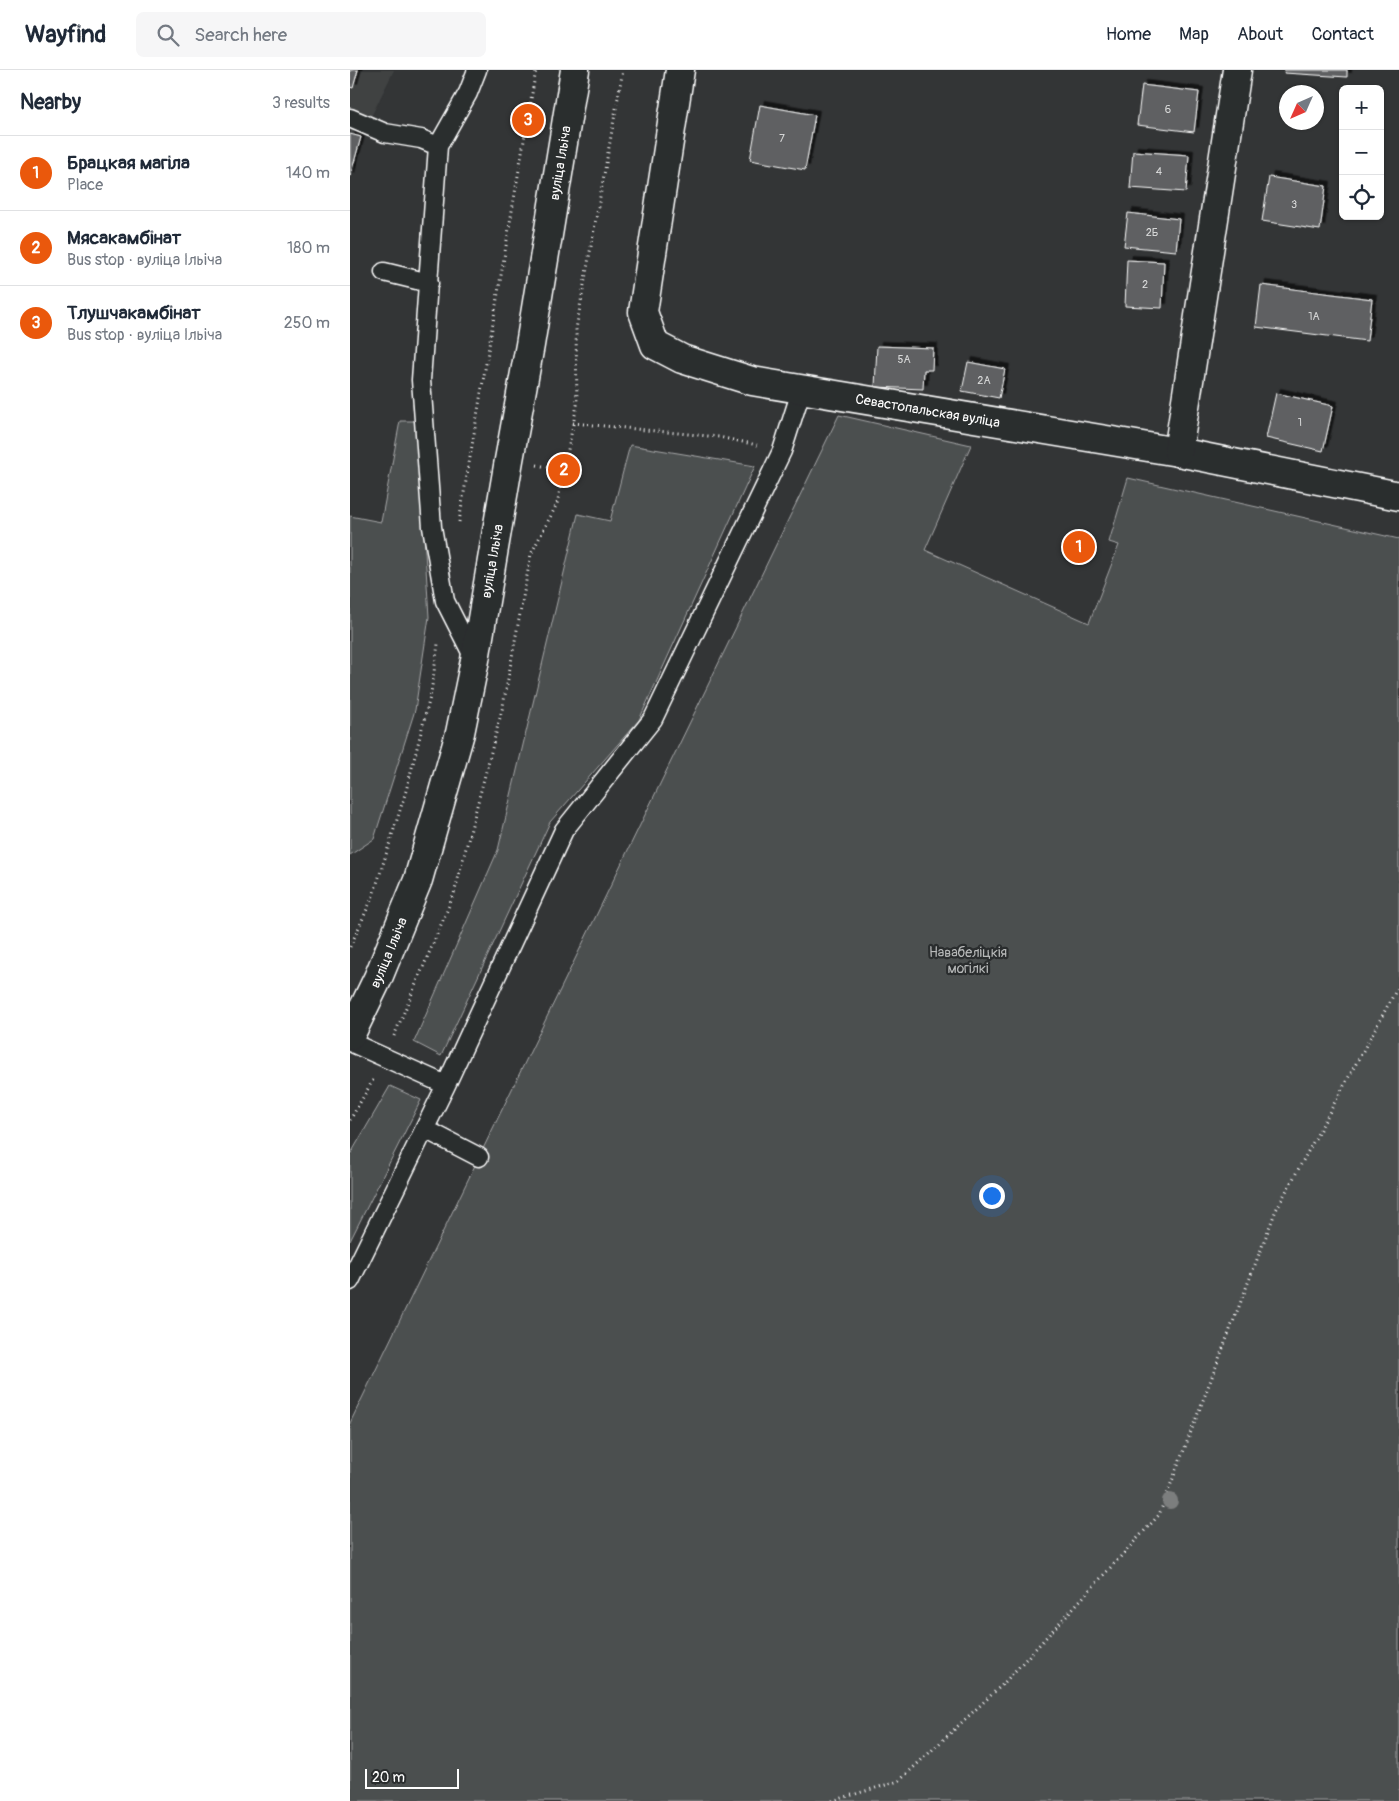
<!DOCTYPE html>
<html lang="en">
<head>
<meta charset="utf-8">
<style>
  body { margin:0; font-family:Pangolin,sans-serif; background:#f6f6f7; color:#1f2937 }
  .controls { position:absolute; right:15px; top:15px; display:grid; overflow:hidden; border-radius:8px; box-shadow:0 1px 4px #0004 }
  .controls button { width:45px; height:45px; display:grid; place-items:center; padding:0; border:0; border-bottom:1px solid #e0e1e3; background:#fff; color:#1f2937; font:25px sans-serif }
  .compass { position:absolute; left:929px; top:15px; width:45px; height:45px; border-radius:50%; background:#fff; box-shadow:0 1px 4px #0004; rotate:225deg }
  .scale { position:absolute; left:15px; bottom:12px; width:94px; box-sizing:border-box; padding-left:5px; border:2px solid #fff; border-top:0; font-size:14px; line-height:18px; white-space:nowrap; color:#fff; -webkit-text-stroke:4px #2a2d2e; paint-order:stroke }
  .you { position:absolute; left:641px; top:1125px; width:18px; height:18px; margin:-12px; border:4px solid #fff; border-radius:50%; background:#1a73e8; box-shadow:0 0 0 8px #1a73e833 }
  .badge { display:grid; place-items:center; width:32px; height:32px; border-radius:50%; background:#ea580c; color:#fff; font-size:16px; font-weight:700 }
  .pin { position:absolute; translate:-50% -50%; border:2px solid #fff; box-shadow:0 1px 5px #0006 }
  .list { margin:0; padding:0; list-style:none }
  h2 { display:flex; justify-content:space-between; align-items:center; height:65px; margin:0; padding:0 20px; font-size:21px }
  h2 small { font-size:16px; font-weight:400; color:#747a83 }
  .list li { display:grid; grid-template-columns:32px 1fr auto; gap:15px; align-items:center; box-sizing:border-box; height:75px; padding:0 20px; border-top:1px solid #e0e1e3 }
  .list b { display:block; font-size:19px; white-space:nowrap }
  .list p { margin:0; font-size:16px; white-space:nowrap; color:#747a83 }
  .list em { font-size:16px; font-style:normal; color:#747a83 }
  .icon { flex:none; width:28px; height:28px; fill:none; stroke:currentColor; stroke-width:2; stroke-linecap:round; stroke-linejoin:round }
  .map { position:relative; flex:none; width:1049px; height:1731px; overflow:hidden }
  header { display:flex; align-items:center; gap:30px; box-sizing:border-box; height:70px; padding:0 25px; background:#fff; border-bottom:1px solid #e0e1e3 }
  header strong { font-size:24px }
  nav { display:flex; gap:28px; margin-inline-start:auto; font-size:18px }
  .search { width:350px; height:45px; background:#f6f6f7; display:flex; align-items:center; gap:12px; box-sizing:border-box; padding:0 18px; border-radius:8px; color:#747a83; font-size:19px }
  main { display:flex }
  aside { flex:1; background:#fff }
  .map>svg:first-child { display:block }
</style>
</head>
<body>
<header>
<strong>Wayfind</strong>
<div class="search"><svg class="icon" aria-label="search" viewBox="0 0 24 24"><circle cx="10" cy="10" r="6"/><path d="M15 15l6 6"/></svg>Search here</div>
<nav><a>Home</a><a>Map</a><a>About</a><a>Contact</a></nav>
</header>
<main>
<aside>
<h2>Nearby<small>3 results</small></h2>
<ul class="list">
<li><span class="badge">1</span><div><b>Брацкая магіла</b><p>Place</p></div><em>140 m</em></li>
<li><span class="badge">2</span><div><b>Мясакамбінат</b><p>Bus stop · вуліца Ільіча</p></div><em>180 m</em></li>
<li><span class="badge">3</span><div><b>Тлушчакамбінат</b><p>Bus stop · вуліца Ільіча</p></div><em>250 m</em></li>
</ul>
</aside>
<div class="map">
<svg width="1049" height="1731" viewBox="0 0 1049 1731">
  <defs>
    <filter id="shadow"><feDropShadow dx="4.5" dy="-4.5" stdDeviation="0" flood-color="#0009"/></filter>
  </defs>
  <rect width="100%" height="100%" fill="#333536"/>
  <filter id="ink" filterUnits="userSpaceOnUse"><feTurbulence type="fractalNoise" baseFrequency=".02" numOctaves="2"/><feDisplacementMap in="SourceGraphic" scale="10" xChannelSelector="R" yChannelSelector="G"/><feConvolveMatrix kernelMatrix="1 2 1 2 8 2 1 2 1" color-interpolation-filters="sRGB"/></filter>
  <g filter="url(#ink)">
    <path fill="#404243" d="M0 0H44L11 67 0 107Z"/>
    <path fill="#4c4f50" stroke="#a6a7a8" d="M489 345 621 375 575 480 739 553 769 475 759 472 778 408 1049 469V1731H0V1353Z
      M50 351H67L79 547 65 640 24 769 0 785V446L31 452Z
      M280 375 405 396 289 650 200 752 91 986 64 972 148 780 228 444 260 451Z
      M40 1016 71 1030 0 1171V1085Z"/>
    <path fill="#5f6162" stroke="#fff" filter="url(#shadow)" d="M0 0H8L3 18 0 17Z
      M935 0H997V7L934 3Z
      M792 15 849 22 844 62 787 55Z
      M410 35 465 45 455 100 400 90Z
      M0 64 11 67 0 107Z
      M783 81 839 85 836 122 780 118Z
      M919 107 976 116 970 160 912 151Z
      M778 143 829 149 826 181 774 176Z
      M777 190 814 192 812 238 775 236Z
      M911 215 1022 229 1017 271 906 257Z
      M527 276 583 278 582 300H574L573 319 525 317Z
      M618 292 655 299 649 328 612 321Z
      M926 323 983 336 973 381 916 368Z"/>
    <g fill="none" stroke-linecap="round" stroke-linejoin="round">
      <defs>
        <path id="service" d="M0 48 35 63 71 69 88 76 118 23 127 0
          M88 76 71 310 82 457 95 531 125 590
          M34 202 79 213
          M0 972 96 1015
          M75 1059 129 1087
          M0 1211 96 1015 214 760 303 649 432 381 452 318"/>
        <g id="minor">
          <path id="s1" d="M330 0 293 242 305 275 332 289 402 311 828 382 1049 426"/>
          <path d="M828 382 887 0"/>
        </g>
        <g id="primary">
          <path id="s2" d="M0 966 28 908 68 810 110 663 125 590 159 390 180 275 225 0"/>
        </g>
      </defs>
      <use href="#service" stroke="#fff" stroke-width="21"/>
      <use href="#minor" stroke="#fff" stroke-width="31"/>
      <use href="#primary" stroke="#fff" stroke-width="31"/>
      <path stroke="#fff" stroke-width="3" stroke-dasharray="1 4" stroke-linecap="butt" d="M223 353 369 367 407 375
        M187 395 214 400
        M109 452 186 0
        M0 877 23 826 56 721 81 623 88 574
        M44 966 104 824 153 636 181 484 207 434 227 335 226 259 273 0
        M0 1050 23 1010
        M482 1731 549 1711 653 1614 809 1445 926 1140 1049 915"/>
      <use href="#service" stroke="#2a2d2e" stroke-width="18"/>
      <use href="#minor" stroke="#2a2d2e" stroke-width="28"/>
      <use href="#primary" stroke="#2a2d2e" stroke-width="28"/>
    </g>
    <circle fill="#7c7e7e" cx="820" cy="1431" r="8"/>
  </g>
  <g text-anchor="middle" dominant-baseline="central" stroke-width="4.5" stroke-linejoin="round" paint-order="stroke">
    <g font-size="11" fill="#d7d8d8">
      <text x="818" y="39">6</text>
      <text x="432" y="68">7</text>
      <text x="809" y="101">4</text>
      <text x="944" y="134">3</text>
      <text x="802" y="162">2Б</text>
      <text x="795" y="214">2</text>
      <text x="964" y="246">1А</text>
      <text x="554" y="289">5А</text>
      <text x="634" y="310">2А</text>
      <text x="950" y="352">1</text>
    </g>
    <g font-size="14" fill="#fff" stroke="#2a2d2e">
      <text stroke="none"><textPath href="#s2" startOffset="902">вуліца Ільіча</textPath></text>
      <text stroke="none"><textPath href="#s1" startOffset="562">Севастопальская вуліца</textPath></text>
      <text stroke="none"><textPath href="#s2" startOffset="498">вуліца Ільіча</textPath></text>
      <text stroke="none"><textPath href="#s2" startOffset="92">вуліца Ільіча</textPath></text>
    </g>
    <g font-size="14" fill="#b7b9b9" stroke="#2a2d2e">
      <text x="618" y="882">Навабеліцкія<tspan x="618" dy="16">могілкі</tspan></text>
    </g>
  </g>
</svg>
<div class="controls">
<button>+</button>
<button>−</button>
<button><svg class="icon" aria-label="locate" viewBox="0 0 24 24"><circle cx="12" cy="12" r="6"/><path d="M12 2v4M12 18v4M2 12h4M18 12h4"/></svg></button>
</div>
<svg class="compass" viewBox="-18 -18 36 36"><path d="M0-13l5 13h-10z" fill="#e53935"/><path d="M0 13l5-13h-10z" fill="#747a83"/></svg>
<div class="scale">20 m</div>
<div class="you"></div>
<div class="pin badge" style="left:729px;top:477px">1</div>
<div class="pin badge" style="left:214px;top:400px">2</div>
<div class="pin badge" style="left:178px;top:50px">3</div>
</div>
</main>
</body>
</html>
